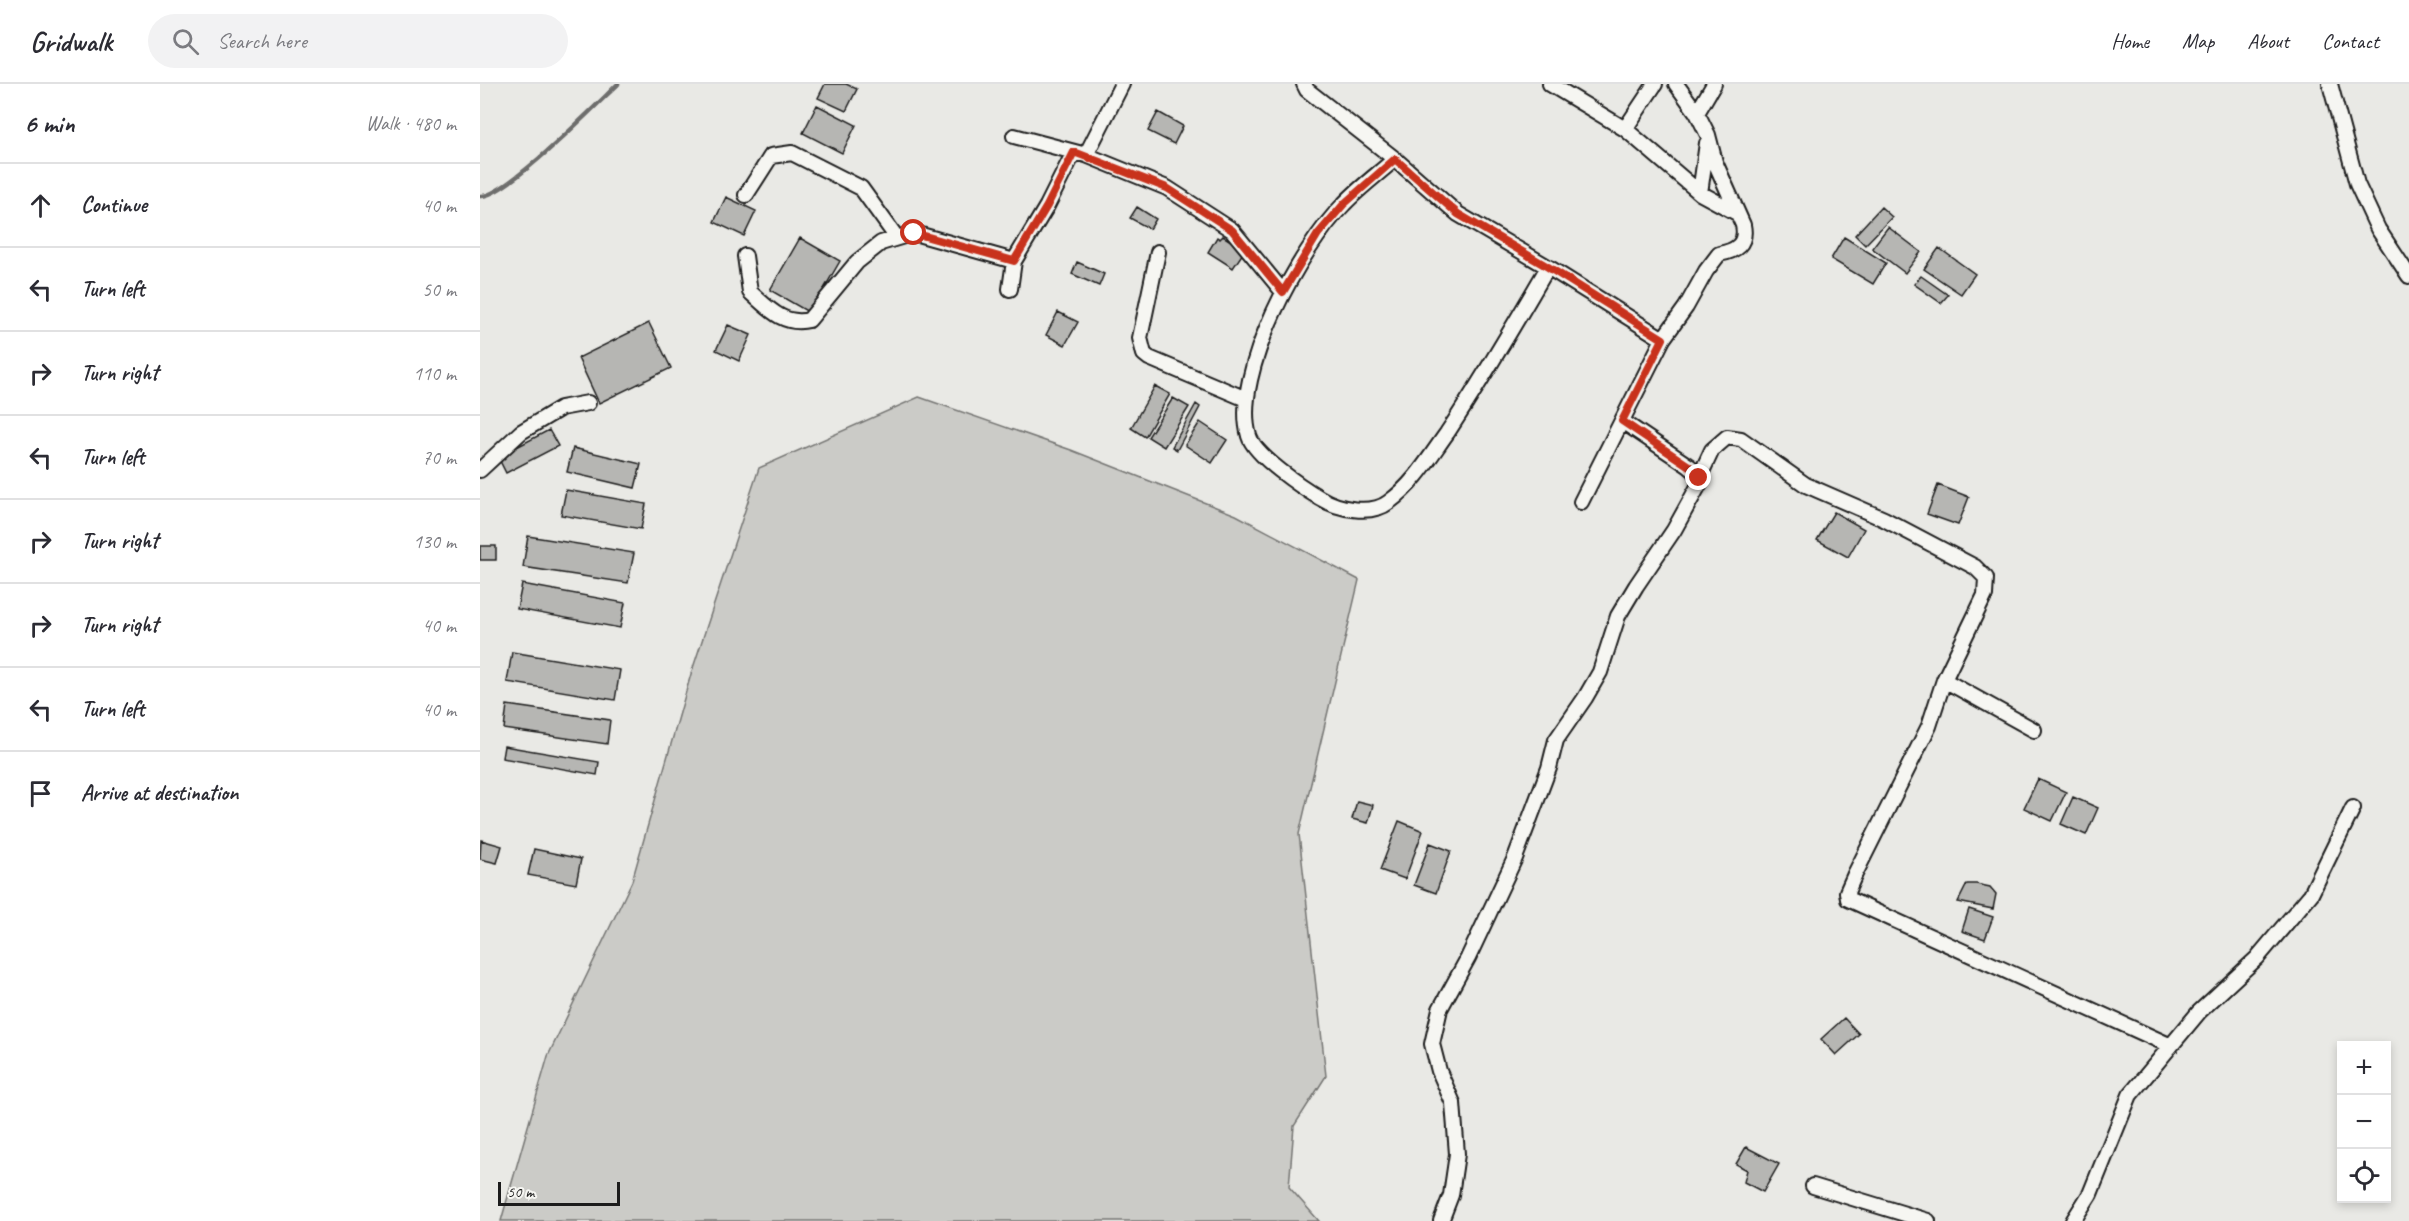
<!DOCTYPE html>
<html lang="en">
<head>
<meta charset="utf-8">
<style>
  body { margin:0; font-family:Caveat,sans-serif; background:#f2f2f3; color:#2b2b33 }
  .controls { position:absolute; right:18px; bottom:18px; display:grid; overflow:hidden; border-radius:0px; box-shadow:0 3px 9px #0003 }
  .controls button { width:54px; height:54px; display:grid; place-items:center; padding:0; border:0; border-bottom:2px solid #e1e1e2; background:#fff; color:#2b2b33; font:30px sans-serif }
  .scale { position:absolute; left:18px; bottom:15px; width:122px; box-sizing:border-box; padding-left:6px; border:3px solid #1c1c1c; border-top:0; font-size:16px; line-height:21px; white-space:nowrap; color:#1c1c1c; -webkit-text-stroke:4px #f6f6f2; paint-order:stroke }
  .stop { position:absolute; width:18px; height:18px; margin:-14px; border:4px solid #c8321e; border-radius:50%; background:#fff }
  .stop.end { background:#c8321e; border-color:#fff; box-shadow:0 2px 6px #0008 }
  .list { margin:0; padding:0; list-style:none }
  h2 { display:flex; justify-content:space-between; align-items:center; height:78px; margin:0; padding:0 24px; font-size:26px }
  h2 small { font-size:20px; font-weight:400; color:#7c7c81 }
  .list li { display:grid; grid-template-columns:39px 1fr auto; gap:18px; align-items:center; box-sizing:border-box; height:84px; padding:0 24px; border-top:2px solid #e1e1e2 }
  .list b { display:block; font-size:22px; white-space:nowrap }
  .list em { font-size:20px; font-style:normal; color:#7c7c81 }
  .icon { flex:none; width:33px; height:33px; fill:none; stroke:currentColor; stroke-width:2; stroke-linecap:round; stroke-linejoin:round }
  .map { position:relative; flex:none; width:1929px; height:1137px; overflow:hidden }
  header { display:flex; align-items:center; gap:36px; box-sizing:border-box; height:84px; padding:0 30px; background:#fff; border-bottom:2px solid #e1e1e2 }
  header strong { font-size:28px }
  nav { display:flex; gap:33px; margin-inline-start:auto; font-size:21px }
  .search { width:420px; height:54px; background:#f2f2f3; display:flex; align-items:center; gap:15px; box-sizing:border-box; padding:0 21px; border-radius:33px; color:#7c7c81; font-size:22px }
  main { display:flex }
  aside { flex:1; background:#fff }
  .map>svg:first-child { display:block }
</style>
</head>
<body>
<header>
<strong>Gridwalk</strong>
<div class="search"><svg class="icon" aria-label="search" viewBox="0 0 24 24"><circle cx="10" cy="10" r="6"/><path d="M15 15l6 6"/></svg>Search here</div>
<nav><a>Home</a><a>Map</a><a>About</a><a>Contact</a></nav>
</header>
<main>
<aside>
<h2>6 min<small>Walk · 480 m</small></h2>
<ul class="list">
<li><svg class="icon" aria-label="ahead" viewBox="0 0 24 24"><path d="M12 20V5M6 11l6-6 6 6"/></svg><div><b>Continue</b></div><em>40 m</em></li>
<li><svg class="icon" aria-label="left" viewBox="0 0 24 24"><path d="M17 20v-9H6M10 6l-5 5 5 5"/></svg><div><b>Turn left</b></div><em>50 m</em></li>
<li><svg class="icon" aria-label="right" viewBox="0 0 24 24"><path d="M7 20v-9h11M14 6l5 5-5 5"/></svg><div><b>Turn right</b></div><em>110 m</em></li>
<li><svg class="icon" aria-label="left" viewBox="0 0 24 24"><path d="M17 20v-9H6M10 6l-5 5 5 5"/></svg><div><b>Turn left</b></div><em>70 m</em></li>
<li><svg class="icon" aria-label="right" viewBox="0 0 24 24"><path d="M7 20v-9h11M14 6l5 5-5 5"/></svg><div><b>Turn right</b></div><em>130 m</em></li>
<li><svg class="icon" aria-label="right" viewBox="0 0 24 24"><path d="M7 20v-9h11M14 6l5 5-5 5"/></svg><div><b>Turn right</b></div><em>40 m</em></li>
<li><svg class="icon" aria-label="left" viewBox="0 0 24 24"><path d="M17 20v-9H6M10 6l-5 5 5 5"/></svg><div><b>Turn left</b></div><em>40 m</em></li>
<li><svg class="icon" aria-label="arrive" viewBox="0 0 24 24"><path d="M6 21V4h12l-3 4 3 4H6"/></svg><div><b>Arrive at destination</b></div></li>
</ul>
</aside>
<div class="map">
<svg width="1929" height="1137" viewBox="0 0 1929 1137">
  <rect width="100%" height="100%" fill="#e9e9e5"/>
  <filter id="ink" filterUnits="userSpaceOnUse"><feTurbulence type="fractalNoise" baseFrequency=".0167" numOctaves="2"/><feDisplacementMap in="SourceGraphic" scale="12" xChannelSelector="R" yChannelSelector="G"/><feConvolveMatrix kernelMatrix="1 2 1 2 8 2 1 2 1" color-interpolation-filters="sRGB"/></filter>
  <g filter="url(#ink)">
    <path fill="#cbcbc7" stroke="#747472" stroke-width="1.5" d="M439 313 591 366 756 431 879 496 819 750 846 992 814 1042 809 1103 839 1137H21L68 972 152 797 211 590 279 384Z"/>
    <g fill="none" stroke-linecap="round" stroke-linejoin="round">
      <path stroke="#6d6d6c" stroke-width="4.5" d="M0 112C24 115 117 20 138 0"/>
    </g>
    <path fill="#b6b6b3" stroke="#1c1c1c" stroke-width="1.5" d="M345 0H366L377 5 366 27 338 14Z
      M337 21 376 41 362 69 323 49Z
      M678 28 703 42 694 60 668 47Z
      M246 113 276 127 264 152 234 138Z
      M657 123 676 135 670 145 650 134Z
      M1401 123 1412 133 1385 161 1375 151Z
      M1408 143 1441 168 1425 189 1392 164Z
      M743 152 765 166 753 184 728 168 737 153 740 155Z
      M1364 153 1406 179 1393 200 1351 175Z
      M320 154 360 177 330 229 290 206Z
      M1459 164 1495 190 1481 210 1444 185Z
      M597 178 624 190 619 202 592 190Z
      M1441 192 1468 211 1461 219 1434 200Z
      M578 228 598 238 585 261 566 251Z
      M169 239 191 284 119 319 98 274Z
      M248 241 271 251 259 277 236 266Z
      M675 302 690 310 665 353 651 344Z
      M693 314 709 323 684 363 668 353Z
      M716 320 720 323 697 366 692 363Z
      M720 338 747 356 732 379 705 361Z
      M69 346 78 362 26 389 18 373Z
      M93 364 161 380 155 404 87 388Z
      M1458 401 1489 413 1478 441 1447 430Z
      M86 406 166 420 161 445 81 431Z
      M1354 428 1384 445 1368 473 1337 456Z
      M48 452 154 469 148 499 43 483Z
      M0 462H16V476H0Z
      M42 500 145 519 140 544 37 525Z
      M32 568 140 586 135 616 27 598Z
      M27 621 130 636 127 660 24 645Z
      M24 662 119 678 117 691 22 674Z
      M1558 695 1586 708 1572 737 1544 724Z
      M1593 713 1618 724 1606 751 1581 740Z
      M877 717 893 721 888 739 872 735Z
      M919 737 943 747 925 795 900 786Z
      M1 756 22 762 17 779 0 775Z
      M950 759 971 767 956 809 934 801Z
      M54 765 101 775 96 800 48 791Z
      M1487 800H1496L1510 803 1516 810 1513 825 1478 818Z
      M1489 825 1513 833 1505 855 1482 847Z
      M1364 934 1379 950 1356 971 1341 955Z
      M1266 1063 1299 1080 1283 1108 1264 1098 1267 1086 1256 1080Z"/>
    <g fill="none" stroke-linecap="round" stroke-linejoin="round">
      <defs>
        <path id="minor" d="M824 0 827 6 915 75 978 130 1068 183 1183 255
          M1070 0 1145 45 1220 109 1257 129
          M1850 0 1877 100 1898 145 1929 192
          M1217 29 1234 0
          M1145 45 1175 0
          M534 52 606 71 687 104 752 146 803 208
          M606 71 642 0
          M915 75C898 90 879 104 864 120 820 164 751 290 769 352 775 372 823 404 840 414 858 425 891 432 909 418 934 400 949 374 967 349 1003 295 1035 239 1068 183
          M1220 109 1227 59
          M266 111 291 72 312 69 381 104 417 154
          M678 168 660 254 664 270 669 274 766 315
          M265 172 270 208C288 224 303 242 329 236L377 178 401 159 434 149 534 177
          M530 205 534 177 567 122 594 68
          M0 386 41 348 81 324 108 319
          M1219 394 1232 366 1247 353 1261 355 1326 401 1404 435 1495 483 1506 494 1505 511 1464 596 1449 642 1375 790 1367 808 1368 815 1689 961
          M1101 418 1183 255 1206 223 1226 187 1239 170C1256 167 1267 160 1263 141L1235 78 1228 51 1217 29 1196 0
          M1464 596 1554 646
          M1333 1102 1448 1137
          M961 1137 971 1111 977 1070 973 1019 959 987 952 960 960 925 988 874 1035 774 1069 684 1076 656 1105 614 1120 588 1138 532 1156 502 1194 446 1220 399 1215 387 1209 382 1142 337
          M1593 1137 1610 1110 1650 1011 1719 928 1777 874 1831 810 1873 724"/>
      </defs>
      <use href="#minor" stroke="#1c1c1c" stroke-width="18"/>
      <use href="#minor" stroke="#f6f6f2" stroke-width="14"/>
    </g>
  </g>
  <g fill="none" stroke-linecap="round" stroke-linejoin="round" filter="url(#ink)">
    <path stroke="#c8321e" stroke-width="8" d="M434 149 534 177 567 122 594 68 687 104 752 146 803 208 838 150 864 120 915 75 978 130 1068 183 1183 255 1142 337 1209 382 1219 394"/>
  </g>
</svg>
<div class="controls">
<button>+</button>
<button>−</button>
<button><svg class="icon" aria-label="locate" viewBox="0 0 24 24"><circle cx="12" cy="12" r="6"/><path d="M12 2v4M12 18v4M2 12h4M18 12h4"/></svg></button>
</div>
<div class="scale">50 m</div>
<div class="stop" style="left:434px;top:149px"></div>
<div class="stop end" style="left:1219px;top:394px"></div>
</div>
</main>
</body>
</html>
